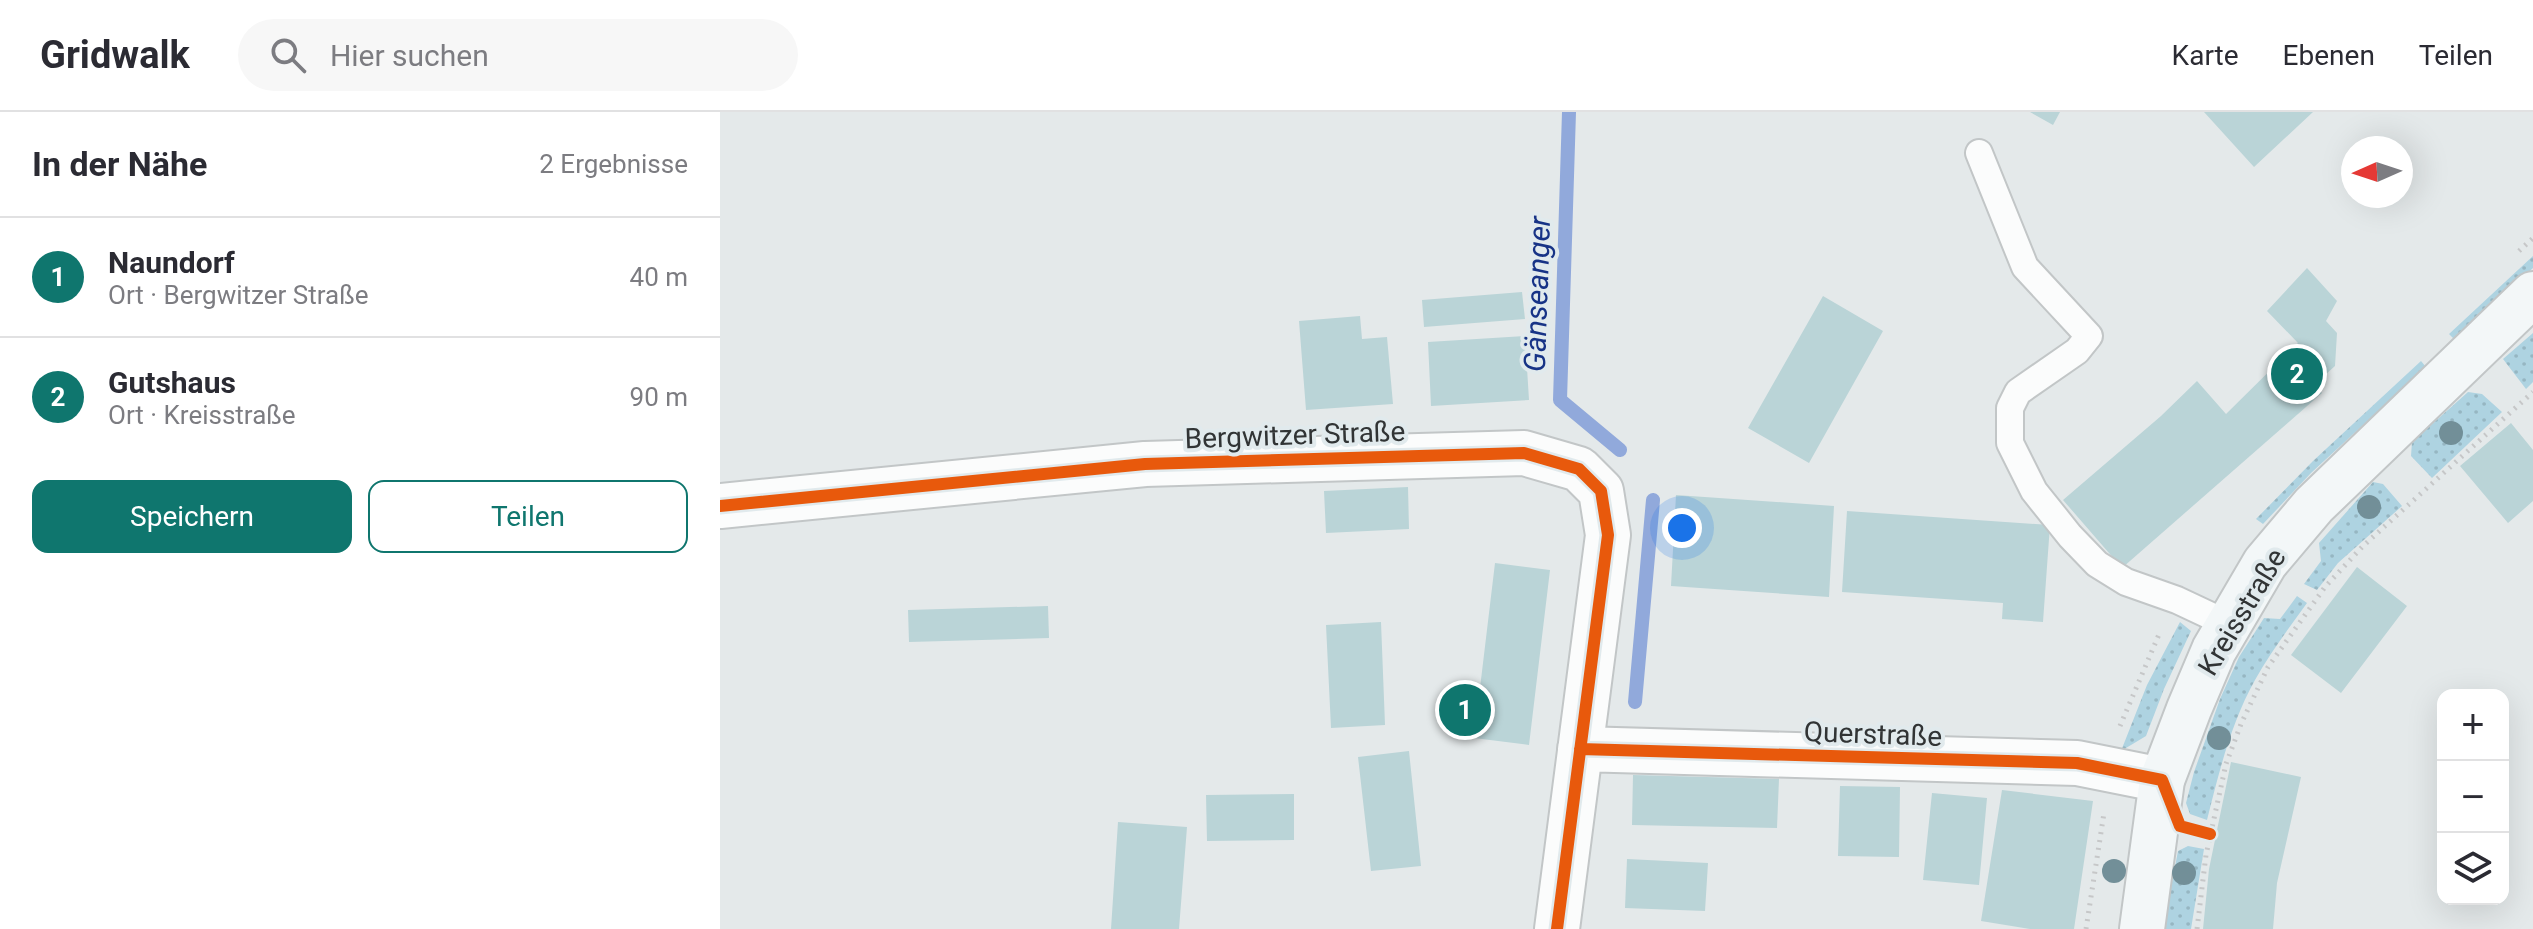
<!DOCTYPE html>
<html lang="de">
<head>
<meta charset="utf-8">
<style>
  body { margin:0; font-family:Roboto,sans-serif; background:#f7f7f7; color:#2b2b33 }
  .controls { position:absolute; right:24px; bottom:24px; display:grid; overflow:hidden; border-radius:16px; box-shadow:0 8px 32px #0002 }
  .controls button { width:72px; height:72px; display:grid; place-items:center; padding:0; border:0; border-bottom:2px solid #e1e1e2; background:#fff; color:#2b2b33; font:40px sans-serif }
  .compass { position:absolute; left:1621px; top:24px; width:72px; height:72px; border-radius:50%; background:#fff; box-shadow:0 8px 32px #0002; rotate:267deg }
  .you { position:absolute; left:962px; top:416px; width:28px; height:28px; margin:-20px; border:6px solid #fff; border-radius:50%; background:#1a73e8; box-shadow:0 0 0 12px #1a73e833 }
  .badge { display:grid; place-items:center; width:52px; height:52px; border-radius:50%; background:#0f766e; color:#fff; font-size:26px; font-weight:700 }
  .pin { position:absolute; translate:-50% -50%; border:4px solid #fff; box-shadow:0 2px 8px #0006 }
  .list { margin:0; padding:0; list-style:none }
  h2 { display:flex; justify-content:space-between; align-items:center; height:104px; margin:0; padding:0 32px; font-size:34px }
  h2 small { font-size:26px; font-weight:400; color:#7c7c81 }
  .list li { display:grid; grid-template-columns:52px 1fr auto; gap:24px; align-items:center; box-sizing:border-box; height:120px; padding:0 32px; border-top:2px solid #e1e1e2 }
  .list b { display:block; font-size:30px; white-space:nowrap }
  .list p { margin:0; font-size:26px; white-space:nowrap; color:#7c7c81 }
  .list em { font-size:26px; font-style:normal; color:#7c7c81 }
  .actions { display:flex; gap:16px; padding:24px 32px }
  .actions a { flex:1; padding:18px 0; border:2px solid #0f766e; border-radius:16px; text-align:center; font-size:28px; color:#0f766e }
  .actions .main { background:#0f766e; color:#fff }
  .icon { flex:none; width:44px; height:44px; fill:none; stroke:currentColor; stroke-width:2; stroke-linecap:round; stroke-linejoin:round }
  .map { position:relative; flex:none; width:1813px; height:817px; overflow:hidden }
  header { display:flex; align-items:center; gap:48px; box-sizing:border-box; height:112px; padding:0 40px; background:#fff; border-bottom:2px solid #e1e1e2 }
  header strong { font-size:38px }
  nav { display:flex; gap:44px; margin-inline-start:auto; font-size:28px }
  .search { width:560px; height:72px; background:#f7f7f7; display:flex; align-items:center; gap:20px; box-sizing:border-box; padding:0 28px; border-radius:44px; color:#7c7c81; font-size:30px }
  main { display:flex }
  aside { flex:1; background:#fff }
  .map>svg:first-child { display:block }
</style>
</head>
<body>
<header>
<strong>Gridwalk</strong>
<div class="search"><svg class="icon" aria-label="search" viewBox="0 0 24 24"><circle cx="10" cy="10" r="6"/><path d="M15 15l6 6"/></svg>Hier suchen</div>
<nav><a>Karte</a><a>Ebenen</a><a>Teilen</a></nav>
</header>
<main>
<aside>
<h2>In der Nähe<small>2 Ergebnisse</small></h2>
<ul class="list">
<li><span class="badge">1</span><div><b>Naundorf</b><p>Ort · Bergwitzer Straße</p></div><em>40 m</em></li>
<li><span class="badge">2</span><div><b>Gutshaus</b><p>Ort · Kreisstraße</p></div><em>90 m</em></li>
</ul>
<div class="actions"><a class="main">Speichern</a><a>Teilen</a></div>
</aside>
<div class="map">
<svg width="1813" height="817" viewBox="0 0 1813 817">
  <defs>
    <pattern id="grass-dots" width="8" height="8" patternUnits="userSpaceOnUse" patternTransform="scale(2)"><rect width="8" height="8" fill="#aed3e1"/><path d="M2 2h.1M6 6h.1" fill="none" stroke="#96b6c2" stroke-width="1.8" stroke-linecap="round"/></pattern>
  </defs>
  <rect width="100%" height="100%" fill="#e4e9ea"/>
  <path fill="url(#grass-dots)" d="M1813 144V156L1735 228 1729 222Z
    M1813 221V270L1806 277 1783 247Z
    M1701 249 1706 255 1591 361 1543 412 1536 407 1593 349Z
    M1748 280 1762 282 1782 300 1712 366 1691 344 1692 330Z
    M1653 370 1663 372 1682 394 1618 451 1597 478 1584 472 1601 449 1599 431Z
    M1577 484 1587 491C1569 516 1550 541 1535 568 1511 611 1499 660 1487 708L1470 702 1466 691 1474 660 1500 587 1519 545 1544 506 1560 507Z
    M1460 510 1471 519 1444 577 1426 624 1401 639 1427 573Z
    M1468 734 1484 737 1471 817H1443L1458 739Z"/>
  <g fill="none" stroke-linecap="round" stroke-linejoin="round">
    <path stroke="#91a9db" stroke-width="14" d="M849 0 840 288 900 338
      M915 590 933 388"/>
  </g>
  <path fill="#bad4d7" d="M1310 0H1340L1333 13Z
    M1484 0H1593L1534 55Z
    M1587 156 1617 189 1606 209 1617 221 1615 254 1595 272 1602 281 1402 456 1343 388 1441 304 1477 269 1506 302 1578 231 1547 199Z
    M802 180 805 207 704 215 702 188Z
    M1103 184 1163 219 1089 351 1028 316Z
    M640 204 642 227 667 225 673 292 586 298 579 209Z
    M805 224 809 288 711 294 708 230Z
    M1791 311 1813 338V389L1788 411 1740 354Z
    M688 375 689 417 606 421 604 379Z
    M956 383 1114 394 1109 485 951 474Z
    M1127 399 1330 413 1323 510 1282 507 1283 491 1122 480Z
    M775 451 830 458 809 633 754 626Z
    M1637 455 1687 494 1621 581 1571 543Z
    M328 494 329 526 189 530 188 498Z
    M661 510 665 613 611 616 606 513Z
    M689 639 701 754 651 759 638 645Z
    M1511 650 1581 665 1557 771 1553 817H1483L1489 757Z
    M913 663 1059 667 1057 716 912 713Z
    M1120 674 1180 675 1179 745 1118 744Z
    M1282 678 1373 689 1354 817H1310L1261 809Z
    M1212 681 1267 686 1259 773 1203 768Z
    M574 682V728L487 729 486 683Z
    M398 710 467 715 459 817H391Z
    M907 747 988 751 985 799 905 796Z"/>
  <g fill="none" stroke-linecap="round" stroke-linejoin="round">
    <defs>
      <path id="lane" d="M1259 41 1305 155 1369 224 1357 239 1298 280 1290 296V331L1314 379 1350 424 1377 452 1406 470 1457 488 1508 512"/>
      <path id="street" d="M0 394 425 352 804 341 859 357 881 379 888 423 837 817
        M860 637 1357 651 1442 668"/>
      <path id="secondary" d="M1422 817 1442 668 1469 597 1494 538 1545 451 1594 393 1813 182"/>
    </defs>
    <use href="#lane" stroke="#c2c6c7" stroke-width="30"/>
    <use href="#street" stroke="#c2c6c7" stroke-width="48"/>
    <use href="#secondary" stroke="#c2c6c7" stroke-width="48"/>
    <path stroke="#c6c7c8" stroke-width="5" stroke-dasharray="2 6" stroke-linecap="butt" d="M1799 139 1813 126
      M1400 614 1440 520
      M1366 817 1384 701
      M1477 817 1486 743 1506 652 1521 612 1548 555 1605 475 1643 434 1813 280"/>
    <use href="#lane" stroke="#fbfcfc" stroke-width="26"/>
    <use href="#street" stroke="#fbfcfc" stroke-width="44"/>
    <use href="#secondary" stroke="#f3f7f8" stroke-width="44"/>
    <defs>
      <path id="cycleway" d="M0 394 425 352 804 341 859 357 881 379 888 423 837 817
        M860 637 1357 651 1442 668 1460 714 1490 722"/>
    </defs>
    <use href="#cycleway" stroke="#e1eaed" stroke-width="17"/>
    <use href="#cycleway" stroke="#e8590c" stroke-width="12"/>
  </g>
  <g fill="#728f98">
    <circle cx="1731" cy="321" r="12"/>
    <circle cx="1649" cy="395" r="12"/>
    <circle cx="1499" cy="626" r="12"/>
    <circle cx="1394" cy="759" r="12"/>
    <circle cx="1464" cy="761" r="12"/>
  </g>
  <g text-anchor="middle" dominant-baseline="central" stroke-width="8" stroke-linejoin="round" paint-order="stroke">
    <g font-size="28" fill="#313435" stroke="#e1eaed">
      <text transform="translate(575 323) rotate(-2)">Bergwitzer Straße</text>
      <text transform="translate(1522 500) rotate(-59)">Kreisstraße</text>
      <text transform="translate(1153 622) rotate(2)">Querstraße</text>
    </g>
    <g font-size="30" font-style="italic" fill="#173386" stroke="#e1eaed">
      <text transform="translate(817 182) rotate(-88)">Gänseanger</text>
    </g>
  </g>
</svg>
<div class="controls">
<button>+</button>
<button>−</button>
<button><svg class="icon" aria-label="layers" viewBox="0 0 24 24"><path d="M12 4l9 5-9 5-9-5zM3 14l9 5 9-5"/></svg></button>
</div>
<svg class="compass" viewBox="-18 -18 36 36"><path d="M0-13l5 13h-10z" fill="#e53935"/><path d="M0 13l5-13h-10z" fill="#7c7c81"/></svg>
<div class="you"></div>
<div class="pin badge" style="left:745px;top:598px">1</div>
<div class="pin badge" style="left:1577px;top:262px">2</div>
</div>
</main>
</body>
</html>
